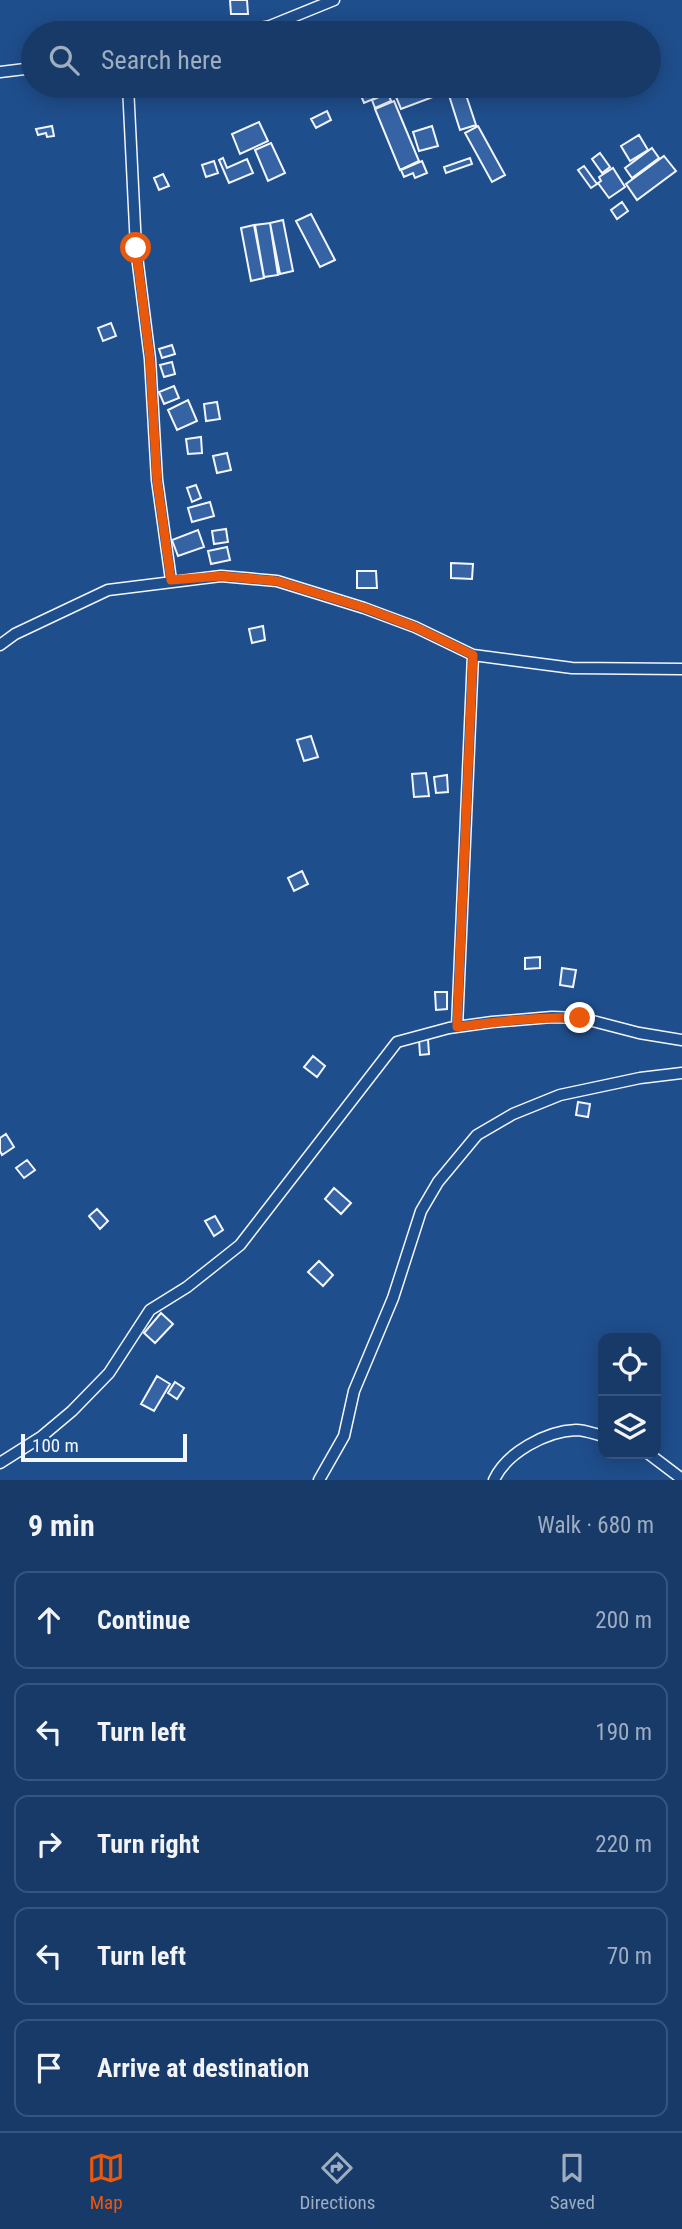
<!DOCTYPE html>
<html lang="en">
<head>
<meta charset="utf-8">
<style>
  body { margin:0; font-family:"Roboto Condensed",sans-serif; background:#20416f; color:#f1f3f6 }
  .controls { position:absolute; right:21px; bottom:21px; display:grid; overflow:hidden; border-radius:14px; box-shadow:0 4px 18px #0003 }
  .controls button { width:63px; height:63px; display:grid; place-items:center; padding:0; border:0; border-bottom:2px solid #36547d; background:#173a69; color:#f1f3f6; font:35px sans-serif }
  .scale { position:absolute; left:21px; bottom:18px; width:166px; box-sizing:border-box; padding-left:7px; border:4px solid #f2f6ff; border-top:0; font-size:19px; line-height:24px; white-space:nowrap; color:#f2f6ff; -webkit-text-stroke:5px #1f4e8c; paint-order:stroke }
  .stop { position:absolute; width:21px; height:21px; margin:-16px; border:5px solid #ea580c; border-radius:50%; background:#fff }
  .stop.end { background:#ea580c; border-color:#fff; box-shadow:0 2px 7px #0008 }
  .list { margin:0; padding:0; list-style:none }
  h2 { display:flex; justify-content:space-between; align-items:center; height:91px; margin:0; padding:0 28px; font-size:30px }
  h2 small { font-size:23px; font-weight:400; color:#9eadc0 }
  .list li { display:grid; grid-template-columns:46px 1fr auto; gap:21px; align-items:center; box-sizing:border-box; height:98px; margin:0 14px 14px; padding:0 14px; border:2px solid #36547d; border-radius:14px }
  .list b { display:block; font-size:26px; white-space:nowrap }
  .list em { font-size:23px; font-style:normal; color:#9eadc0 }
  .icon { flex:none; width:38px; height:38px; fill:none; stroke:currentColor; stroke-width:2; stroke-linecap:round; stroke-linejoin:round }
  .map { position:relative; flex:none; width:682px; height:1480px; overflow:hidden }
  .search { position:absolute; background:#173a69; box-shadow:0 4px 18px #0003; left:21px; right:21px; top:21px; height:77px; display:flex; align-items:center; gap:18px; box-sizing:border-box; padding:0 24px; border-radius:38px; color:#9eadc0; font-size:26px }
  .sheet { height:651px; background:#173a69 }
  nav { display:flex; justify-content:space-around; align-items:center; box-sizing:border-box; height:98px; border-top:2px solid #36547d; background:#173a69; font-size:19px; color:#9eadc0 }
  nav a { display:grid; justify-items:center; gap:4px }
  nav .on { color:#ea580c }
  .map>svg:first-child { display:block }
</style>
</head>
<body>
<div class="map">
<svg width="682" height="1480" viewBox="0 0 682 1480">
  <rect width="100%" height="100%" fill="#1f4e8c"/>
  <path fill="#3563a3" stroke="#f2f6ff" stroke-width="2" d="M230 0H247L248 14H231Z
    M357 86H381L385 94 364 103Z
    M409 86H438L441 94 401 109 394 92Z
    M446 86H463L476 125 460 130Z
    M388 93 391 101 375 108 372 100Z
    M394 101 419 161 400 170 375 109Z
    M327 111 331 120 316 128 311 119Z
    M259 122 268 141 240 154 232 134Z
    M52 126 54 136 47 137 46 133 38 135 36 129Z
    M432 126 438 146 419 151 413 132Z
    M478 126 505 175 492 182 465 133Z
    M639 135 648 150 630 161 621 146Z
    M271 143 285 173 268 181 255 150Z
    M652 148 659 158 632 178 625 168Z
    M600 153 610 167 602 173 592 159Z
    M664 156 676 171 637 200 626 184Z
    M223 158 227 168 247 159 253 173 229 183 219 160Z
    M470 158 472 164 446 173 444 167Z
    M214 161 218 173 206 177 202 165Z
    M422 161 427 173 415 178 413 173 404 177 401 170Z
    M584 166 597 184 591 188 578 170Z
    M613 168 625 187 609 198 598 183 601 181 599 177Z
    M163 174 169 186 159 190 154 178Z
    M622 202 628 211 617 219 611 210Z
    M311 214 335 260 320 267 296 221Z
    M283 220 293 271 280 274 270 223Z
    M270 223 278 275 264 277 255 225Z
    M254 225 264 278 251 281 241 228Z
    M111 323 116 336 103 341 98 328Z
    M172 345 175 354 162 358 159 349Z
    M172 362 175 374 164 377 160 365Z
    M174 386 179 398 164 404 159 392Z
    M188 400 197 421 177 430 168 410Z
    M217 402 220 419 206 421 204 404Z
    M201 437 202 453 188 454 186 439Z
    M227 453 231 470 217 473 213 456Z
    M196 485 201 498 192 502 187 488Z
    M210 502 214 516 192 522 188 508Z
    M226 529 228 542 214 544 212 531Z
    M198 530 204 547 178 556 172 540Z
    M227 547 230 560 211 564 208 551Z
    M451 563 473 564 472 579 451 578Z
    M357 571H376L377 588H357Z
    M263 626 265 640 252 643 249 629Z
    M311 736 318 757 304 761 297 740Z
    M426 773 429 796 414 797 412 774Z
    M447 775 448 792 436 793 434 777Z
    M302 871 308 884 294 891 288 878Z
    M540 957V968L525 969V958Z
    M562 968 576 970 573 987 560 985Z
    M435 992H447V1009L436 1010Z
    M428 1039 429 1054 420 1055 419 1040Z
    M313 1056 325 1066 317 1077 304 1067Z
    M578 1102 590 1104 588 1117 576 1115Z
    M6 1134 14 1147 2 1155 0 1151V1138Z
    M27 1160 35 1170 24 1178 16 1168Z
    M334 1188 351 1203 341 1214 325 1199Z
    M97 1209 108 1221 100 1229 89 1216Z
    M215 1216 223 1230 214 1236 205 1221Z
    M319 1261 333 1275 323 1286 308 1272Z
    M161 1313 173 1324 155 1343 144 1333Z
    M157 1376 170 1384 154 1411 141 1404Z
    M175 1382 184 1388 177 1399 168 1393Z"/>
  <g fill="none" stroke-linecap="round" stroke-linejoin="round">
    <defs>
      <path id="minor" d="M235 33 270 26 334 0
        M0 72 33 68
        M128 86 136 248 150 359 157 480 171 580
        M0 645 15 634 108 590 221 576 277 581 364 608 415 627 473 655 572 668 682 669
        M457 1027 473 655
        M649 1454 682 1479
        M0 1463 41 1437 72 1411 109 1373 150 1310 187 1287 240 1245 397 1042 449 1028 492 1022 552 1017 581 1018 639 1033 682 1040
        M319 1480 344 1436 354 1391 393 1298 421 1211 438 1182 477 1135 513 1114 560 1095 640 1078 682 1073
        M494 1480C506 1453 546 1431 576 1430 585 1430 595 1434 603 1436"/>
    </defs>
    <use href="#minor" stroke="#f2f6ff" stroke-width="13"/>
    <use href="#minor" stroke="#1f4e8c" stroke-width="10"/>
  </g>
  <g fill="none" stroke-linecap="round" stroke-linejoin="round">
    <path stroke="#ea580c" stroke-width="9" d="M136 248 150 359 157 480 171 580 221 576 277 581 365 608 415 627 473 655 457 1027C498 1021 539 1017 580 1018"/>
  </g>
</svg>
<div class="controls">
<button><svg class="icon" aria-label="locate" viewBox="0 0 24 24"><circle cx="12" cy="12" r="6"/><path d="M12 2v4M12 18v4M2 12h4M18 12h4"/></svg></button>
<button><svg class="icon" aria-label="layers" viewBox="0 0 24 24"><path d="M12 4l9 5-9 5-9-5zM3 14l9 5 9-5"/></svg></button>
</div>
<div class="scale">100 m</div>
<div class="stop" style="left:136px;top:248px"></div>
<div class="stop end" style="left:580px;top:1018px"></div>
<div class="search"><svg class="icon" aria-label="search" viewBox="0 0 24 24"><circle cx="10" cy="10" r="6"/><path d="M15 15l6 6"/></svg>Search here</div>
</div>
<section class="sheet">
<h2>9 min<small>Walk · 680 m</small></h2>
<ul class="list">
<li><svg class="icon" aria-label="ahead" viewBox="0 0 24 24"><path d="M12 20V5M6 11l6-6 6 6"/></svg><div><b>Continue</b></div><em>200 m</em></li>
<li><svg class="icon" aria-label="left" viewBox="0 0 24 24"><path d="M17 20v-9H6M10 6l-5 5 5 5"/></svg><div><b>Turn left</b></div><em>190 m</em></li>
<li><svg class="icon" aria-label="right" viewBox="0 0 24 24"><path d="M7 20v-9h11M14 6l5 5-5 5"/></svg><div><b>Turn right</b></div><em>220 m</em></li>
<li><svg class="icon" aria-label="left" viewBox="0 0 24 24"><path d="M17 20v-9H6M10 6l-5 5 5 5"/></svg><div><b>Turn left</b></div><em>70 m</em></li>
<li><svg class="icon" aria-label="arrive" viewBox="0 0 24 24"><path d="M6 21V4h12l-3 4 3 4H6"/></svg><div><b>Arrive at destination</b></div></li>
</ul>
</section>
<nav>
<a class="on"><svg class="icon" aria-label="map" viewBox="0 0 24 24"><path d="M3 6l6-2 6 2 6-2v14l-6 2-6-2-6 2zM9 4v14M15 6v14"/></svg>Map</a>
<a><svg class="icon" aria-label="directions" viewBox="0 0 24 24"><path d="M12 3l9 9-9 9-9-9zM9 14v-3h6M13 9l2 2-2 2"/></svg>Directions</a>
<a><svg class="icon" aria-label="saved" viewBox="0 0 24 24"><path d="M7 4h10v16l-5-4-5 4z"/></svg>Saved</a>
</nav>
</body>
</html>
